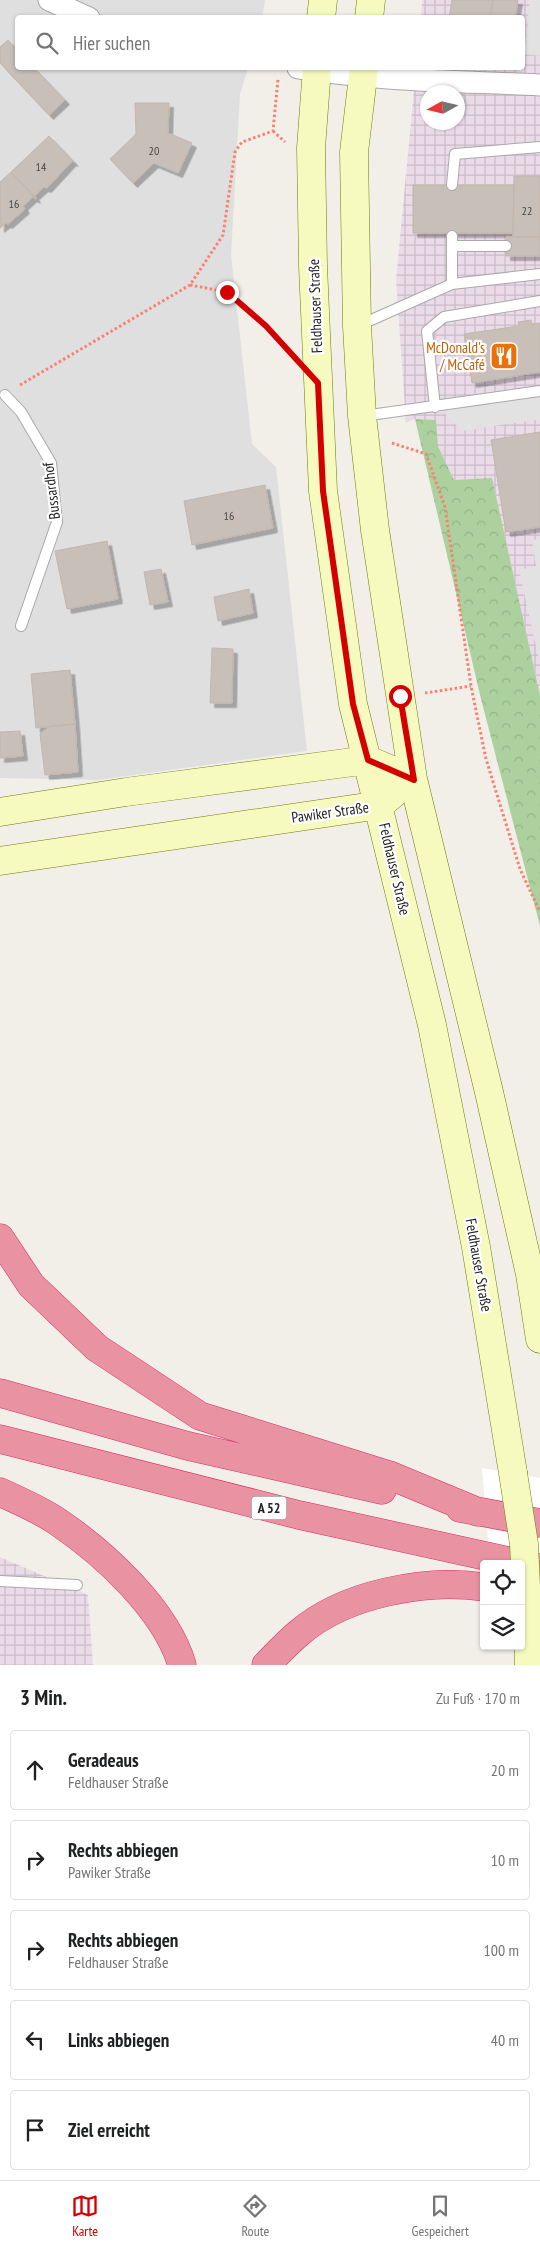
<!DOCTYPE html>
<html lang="de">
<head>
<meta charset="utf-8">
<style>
  body { margin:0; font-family:"PT Sans Narrow",sans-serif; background:#f2f2f2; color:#202124 }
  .controls { position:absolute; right:15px; bottom:15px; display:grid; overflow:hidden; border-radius:5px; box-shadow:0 1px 4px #0004 }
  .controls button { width:45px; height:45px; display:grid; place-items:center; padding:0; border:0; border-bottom:1px solid #e0e0e0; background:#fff; color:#202124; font:25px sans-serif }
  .compass { position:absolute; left:420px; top:85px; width:45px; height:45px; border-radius:50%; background:#fff; box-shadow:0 1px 4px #0004; rotate:262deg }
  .stop { position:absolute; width:15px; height:15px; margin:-11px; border:4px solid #d40000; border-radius:50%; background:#fff }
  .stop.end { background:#d40000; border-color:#fff; box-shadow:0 1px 5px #0008 }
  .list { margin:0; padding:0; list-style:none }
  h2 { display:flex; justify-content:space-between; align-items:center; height:65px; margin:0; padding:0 20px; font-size:21px }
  h2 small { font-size:16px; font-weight:400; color:#757577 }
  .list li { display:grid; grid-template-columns:32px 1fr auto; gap:15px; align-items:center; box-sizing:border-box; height:80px; margin:0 10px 10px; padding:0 10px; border:1px solid #e0e0e0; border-radius:5px }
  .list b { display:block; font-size:19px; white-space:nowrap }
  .list p { margin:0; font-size:16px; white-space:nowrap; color:#757577 }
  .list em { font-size:16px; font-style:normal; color:#757577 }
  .icon { flex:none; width:28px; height:28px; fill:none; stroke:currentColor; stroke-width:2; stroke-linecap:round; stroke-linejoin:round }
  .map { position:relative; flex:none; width:540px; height:1665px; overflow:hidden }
  .search { position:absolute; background:#fff; box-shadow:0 1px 4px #0004; left:15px; right:15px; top:15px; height:55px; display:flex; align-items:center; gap:12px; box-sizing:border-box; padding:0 18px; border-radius:5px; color:#757577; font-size:19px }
  .sheet { height:515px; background:#fff }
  nav { display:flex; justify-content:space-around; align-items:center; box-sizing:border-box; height:70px; border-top:1px solid #e0e0e0; background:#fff; font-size:14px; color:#757577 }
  nav a { display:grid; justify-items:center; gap:2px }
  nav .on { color:#d40000 }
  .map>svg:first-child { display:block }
</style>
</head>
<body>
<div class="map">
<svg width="540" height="1665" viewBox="0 0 540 1665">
  <defs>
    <pattern id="industrial-grid" width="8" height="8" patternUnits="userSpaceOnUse" patternTransform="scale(1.25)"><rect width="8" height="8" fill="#ebdbe8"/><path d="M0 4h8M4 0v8" fill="none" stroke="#c9bcc7"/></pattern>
    <pattern id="forest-crowns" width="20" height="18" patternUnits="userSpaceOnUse" patternTransform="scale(1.25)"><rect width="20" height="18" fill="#add19e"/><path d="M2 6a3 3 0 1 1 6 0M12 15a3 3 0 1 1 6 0" fill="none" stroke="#95b388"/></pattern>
    <filter id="shadow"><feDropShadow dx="4.5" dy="4.5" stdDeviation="0" flood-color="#0004"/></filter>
  </defs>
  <rect width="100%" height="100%" fill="#f2efe9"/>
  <path fill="#e0dfdf" d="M0 0H265L262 17 18 18V68H248L240 94 231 256 252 444 276 467 307 751 98 780 0 778Z"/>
  <path fill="url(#industrial-grid)" fill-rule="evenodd" d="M422 0H540V695L492 479 454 480 438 446 415 419 406 423 396 280 416 68H522V18L421 17ZM428 92H458V122H428Z
    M0 1557 88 1595 93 1665H0Z"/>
  <path fill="url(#forest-crowns)" d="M415 419 436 420 438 446 454 480 492 478 540 695V926L481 699Z"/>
  <path fill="#e2e2e2" d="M530 0H540V56L524 54Z
    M540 397V419L462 431 442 411Z
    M540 539V664L519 570 536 566 532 540Z"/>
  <path fill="#fff" d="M482 1468 540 1478V1628L521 1564H490Z"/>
  <path fill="#c7bfb8" stroke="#c4b6ab" filter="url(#shadow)" d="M452 0H493L490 18H449Z
    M493 0H518L515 18H490Z
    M8 40 18 51V68H34L65 100 49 115 0 63V47Z
    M135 103H169L168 133 192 143 178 173 154 163 133 183 110 159 136 134Z
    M49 136 74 162 72 161 47 188 44 187 34 196 36 198 11 172Z
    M11 172 36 199 33 197 23 206 25 209 8 224 6 223 0 228V182Z
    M514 176H540V237H513Z
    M413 185H514L513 233H413Z
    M506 237H540V256H506Z
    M531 320 532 324 540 323V372L472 383 464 334 519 326 518 322Z
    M540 432V527L506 532 491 440Z
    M265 485 273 528 192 545 184 501Z
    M107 541 118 599 67 609 55 551Z
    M161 569 168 602 150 605 144 572Z
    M249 589 253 613 218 621 214 597Z
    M212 648 233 649 232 703H210Z
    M70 670 75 724 36 728 31 674Z
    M75 724 78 772 45 775 40 734 50 726Z
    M20 731 23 756 0 758V732Z"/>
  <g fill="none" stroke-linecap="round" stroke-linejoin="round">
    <defs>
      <path id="service" d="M452 185 455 154 540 147
        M452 246H506
        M452 284 540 274
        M360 325 452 284V236
        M5 395 21 412 51 463 57 522 21 626
        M435 407 427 331 444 317 540 301
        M363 416 540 391
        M0 1581 77 1585"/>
      <path id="minor" d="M49 0 89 18
        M298 68C379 81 459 81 540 85"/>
      <path id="secondary" d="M321 18 323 0
        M369 18 371 0
        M317 68 311 148 313 266 323 491 353 704 432 1025 476 1247 513 1473
        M364 68 354 152 357 326 362 416 375 530 413 779 489 1092 530 1274 540 1339
        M0 812 126 792 368 760 413 779
        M0 861 380 805 393 794
        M528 1626 529 1665"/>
      <path id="motorway" d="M0 1238 31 1285 97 1348 200 1416 389 1475 478 1512
        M0 1393 188 1446 382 1490
        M0 1439 299 1515 540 1568
        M0 1492C19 1501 41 1510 58 1522 105 1554 166 1610 182 1665
        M460 1508 540 1523
        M266 1665C277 1654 287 1643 299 1633 344 1594 426 1578 484 1587"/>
    </defs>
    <use href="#service" stroke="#a9a9a9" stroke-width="12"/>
    <use href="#minor" stroke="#a9a9a9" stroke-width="23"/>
    <use href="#secondary" stroke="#707d05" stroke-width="29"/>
    <use href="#motorway" stroke="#dc2a67" stroke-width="29"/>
    <path stroke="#fa8072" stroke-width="3" stroke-dasharray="2.5 2.5" stroke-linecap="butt" d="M273 131 285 142
      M190 285 227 292 266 326 290 353
      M20 385 190 285 223 235 235 152 242 142 273 131 278 79
      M392 443 426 454 445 507 471 686 486 759 520 869 540 912
      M425 693 471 686"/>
    <use href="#service" stroke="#fff" stroke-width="10"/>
    <use href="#minor" stroke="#fff" stroke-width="21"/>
    <use href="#secondary" stroke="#f7fabf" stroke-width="28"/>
    <use href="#motorway" stroke="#e892a2" stroke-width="28"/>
    <defs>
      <path id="secondary-bridge" d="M513 1473 524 1544 528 1626"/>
    </defs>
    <use href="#secondary-bridge" stroke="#707d05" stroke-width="29" stroke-linecap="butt"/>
    <use href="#secondary-bridge" stroke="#f7fabf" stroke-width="28"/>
  </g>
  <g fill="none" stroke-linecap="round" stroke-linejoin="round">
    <path stroke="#d40000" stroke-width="6" d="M227 292 266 326 318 383 323 491 353 704 368 760 414 780 400 696"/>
  </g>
  <defs>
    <symbol id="restaurant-square" viewBox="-11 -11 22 22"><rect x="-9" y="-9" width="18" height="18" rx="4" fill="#e8710a" stroke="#fff"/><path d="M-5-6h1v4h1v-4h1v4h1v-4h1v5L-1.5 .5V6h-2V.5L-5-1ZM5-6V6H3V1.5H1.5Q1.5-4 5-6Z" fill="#fff"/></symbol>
  </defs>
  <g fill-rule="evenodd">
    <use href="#restaurant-square" x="488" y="340" width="32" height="32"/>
  </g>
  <g text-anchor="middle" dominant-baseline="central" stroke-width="4.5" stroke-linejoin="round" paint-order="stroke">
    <g font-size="12" fill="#4b4948">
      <text x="154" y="150">20</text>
      <text x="41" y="166">14</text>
      <text x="14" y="203">16</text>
      <text x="527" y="210">22</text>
      <text x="229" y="515">16</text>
    </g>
    <rect fill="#fff" stroke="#646464" stroke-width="1" x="251.5" y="1496.5" width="35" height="23" rx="4"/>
    <g font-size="14" font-weight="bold" fill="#222">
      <text x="269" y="1508">A 52</text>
    </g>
    <g font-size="15" fill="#222" stroke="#fff">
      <text transform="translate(315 306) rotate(-92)">Feldhauser Straße</text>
      <text transform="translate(51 491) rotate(-97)">Bussardhof</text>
      <text transform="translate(330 812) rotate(-8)">Pawiker Straße</text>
      <text transform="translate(395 869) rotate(77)">Feldhauser Straße</text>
      <text transform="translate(479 1265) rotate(80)">Feldhauser Straße</text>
    </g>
    <g font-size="15" fill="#c56008" stroke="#fff" text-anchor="end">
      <text x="485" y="347">McDonald's<tspan x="485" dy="17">/ McCafé</tspan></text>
    </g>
  </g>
</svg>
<div class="controls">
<button><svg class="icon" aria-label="locate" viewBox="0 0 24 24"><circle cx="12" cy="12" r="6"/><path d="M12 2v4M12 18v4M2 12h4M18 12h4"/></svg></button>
<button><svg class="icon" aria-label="layers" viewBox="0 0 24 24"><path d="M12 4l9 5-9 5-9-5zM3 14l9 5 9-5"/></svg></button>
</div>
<svg class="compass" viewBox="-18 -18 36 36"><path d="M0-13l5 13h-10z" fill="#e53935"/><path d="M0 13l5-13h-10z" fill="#757577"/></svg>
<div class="stop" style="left:400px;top:696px"></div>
<div class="stop end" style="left:227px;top:292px"></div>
<div class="search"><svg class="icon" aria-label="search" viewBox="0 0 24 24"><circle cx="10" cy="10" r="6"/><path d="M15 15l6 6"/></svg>Hier suchen</div>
</div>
<section class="sheet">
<h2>3 Min.<small>Zu Fuß · 170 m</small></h2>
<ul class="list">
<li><svg class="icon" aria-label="ahead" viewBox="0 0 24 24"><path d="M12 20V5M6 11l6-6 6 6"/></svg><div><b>Geradeaus</b><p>Feldhauser Straße</p></div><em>20 m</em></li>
<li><svg class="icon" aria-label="right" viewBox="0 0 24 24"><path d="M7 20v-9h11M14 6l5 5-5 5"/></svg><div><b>Rechts abbiegen</b><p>Pawiker Straße</p></div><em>10 m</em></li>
<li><svg class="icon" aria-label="right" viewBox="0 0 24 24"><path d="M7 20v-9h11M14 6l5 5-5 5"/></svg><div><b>Rechts abbiegen</b><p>Feldhauser Straße</p></div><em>100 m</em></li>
<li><svg class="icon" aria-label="left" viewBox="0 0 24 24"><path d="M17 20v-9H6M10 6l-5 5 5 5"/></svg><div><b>Links abbiegen</b></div><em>40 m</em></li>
<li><svg class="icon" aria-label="arrive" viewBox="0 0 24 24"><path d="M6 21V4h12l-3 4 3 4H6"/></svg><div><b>Ziel erreicht</b></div></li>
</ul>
</section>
<nav>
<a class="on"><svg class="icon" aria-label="map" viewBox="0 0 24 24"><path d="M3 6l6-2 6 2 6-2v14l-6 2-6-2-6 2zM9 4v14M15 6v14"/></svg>Karte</a>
<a><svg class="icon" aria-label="directions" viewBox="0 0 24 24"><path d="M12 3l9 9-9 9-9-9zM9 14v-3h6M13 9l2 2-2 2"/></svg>Route</a>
<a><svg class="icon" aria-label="saved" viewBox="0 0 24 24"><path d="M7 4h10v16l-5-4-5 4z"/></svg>Gespeichert</a>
</nav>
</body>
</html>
